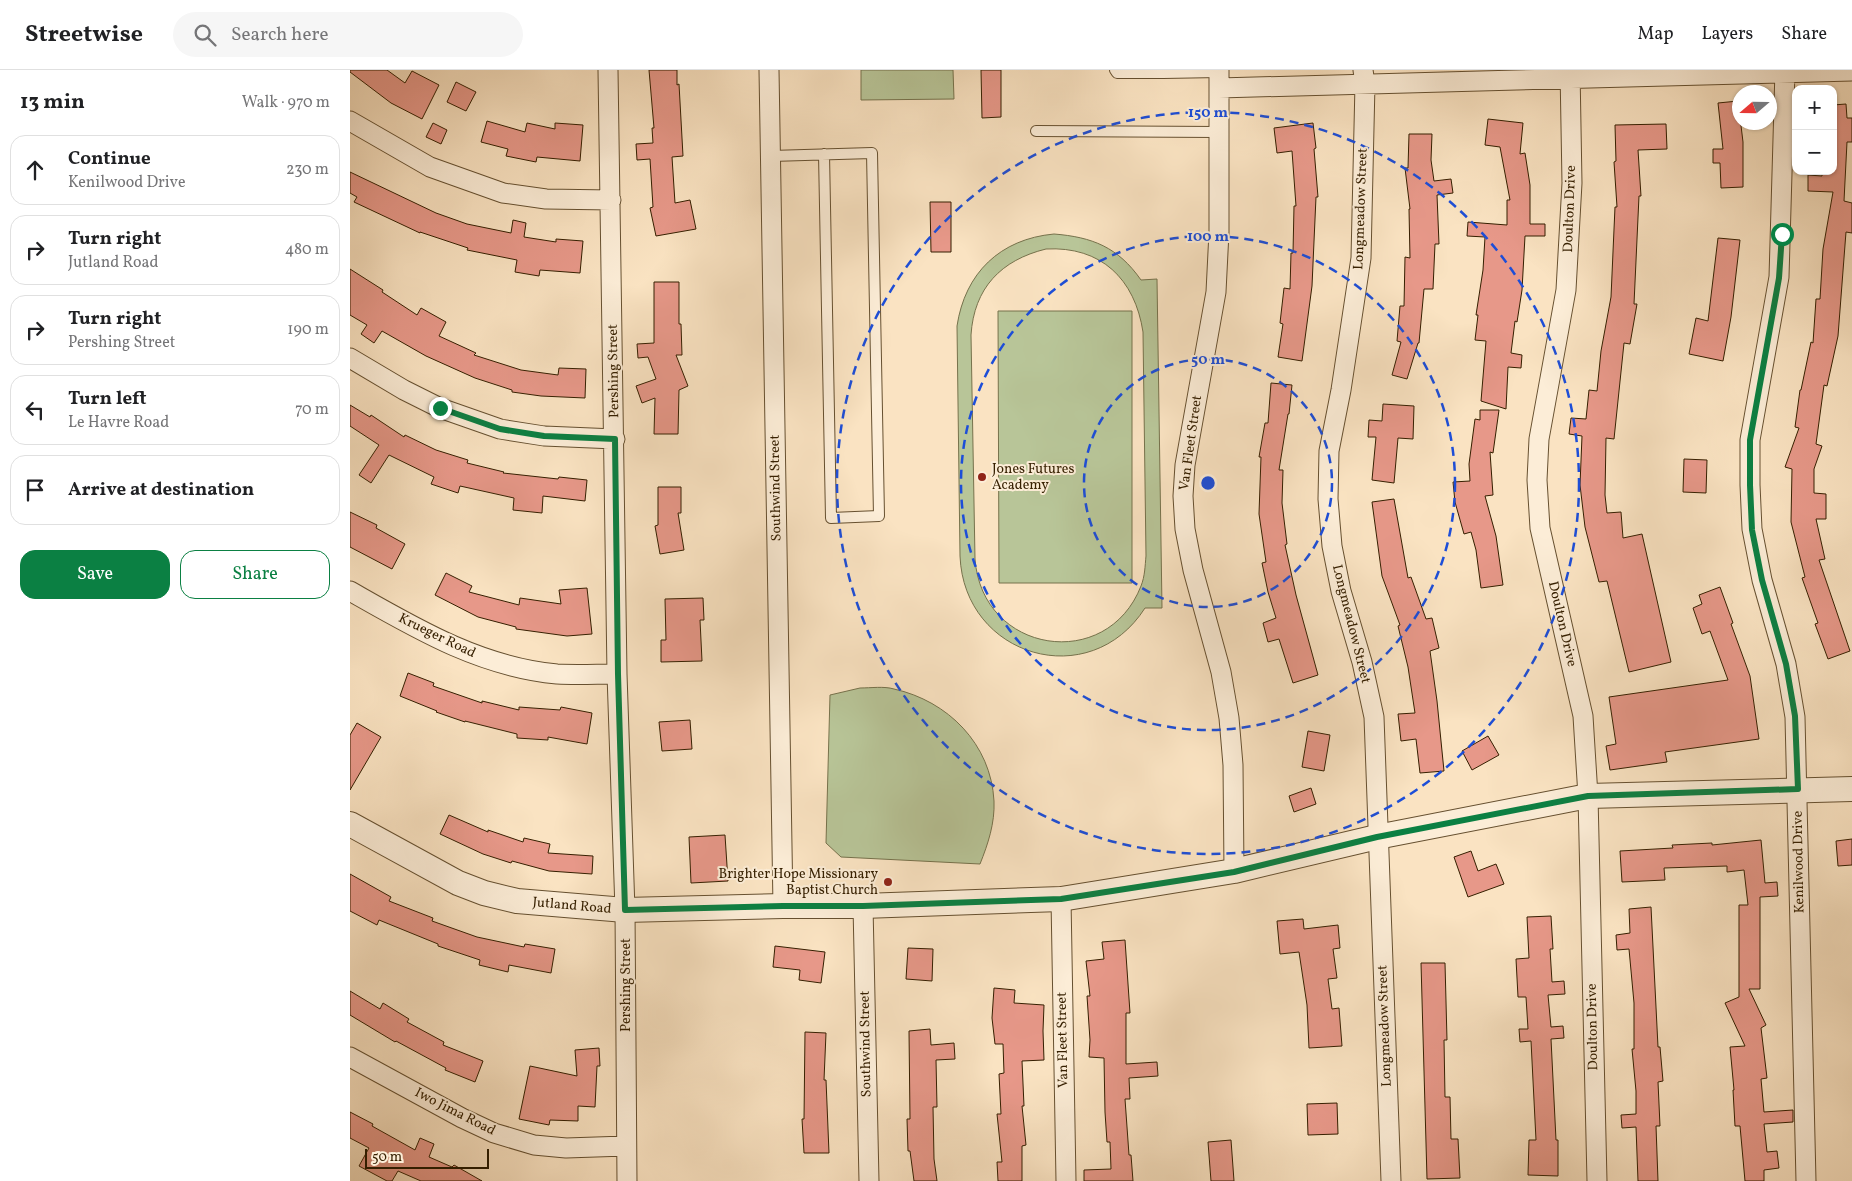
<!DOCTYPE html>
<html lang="en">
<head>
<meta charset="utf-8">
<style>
  body { margin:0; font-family:Vollkorn,serif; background:#f6f6f6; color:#202124 }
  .controls { position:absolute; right:15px; top:15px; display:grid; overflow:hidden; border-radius:10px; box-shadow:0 1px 4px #0004 }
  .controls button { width:45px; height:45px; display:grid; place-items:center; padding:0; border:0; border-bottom:1px solid #e0e0e0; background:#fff; color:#202124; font:25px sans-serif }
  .compass { position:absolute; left:1382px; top:15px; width:45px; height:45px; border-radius:50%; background:#fff; box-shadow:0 1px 4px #0004; rotate:250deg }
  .scale { position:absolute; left:15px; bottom:12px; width:124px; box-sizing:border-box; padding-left:5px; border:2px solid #351f00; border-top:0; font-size:14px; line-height:18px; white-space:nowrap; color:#351f00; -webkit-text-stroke:4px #fcedd7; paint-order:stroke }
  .stop { position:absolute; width:15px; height:15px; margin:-11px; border:4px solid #0b8043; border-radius:50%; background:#fff }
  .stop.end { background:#0b8043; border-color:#fff; box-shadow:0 1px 5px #0008 }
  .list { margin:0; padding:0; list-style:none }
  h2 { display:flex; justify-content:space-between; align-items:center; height:65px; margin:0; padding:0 20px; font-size:21px }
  h2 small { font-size:16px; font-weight:400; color:#757577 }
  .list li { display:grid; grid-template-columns:32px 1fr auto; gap:15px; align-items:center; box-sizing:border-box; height:70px; margin:0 10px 10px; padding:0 10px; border:1px solid #e0e0e0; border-radius:15px }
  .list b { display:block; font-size:19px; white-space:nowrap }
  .list p { margin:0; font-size:16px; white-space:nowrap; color:#757577 }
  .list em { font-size:16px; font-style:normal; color:#757577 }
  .actions { display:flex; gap:10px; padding:15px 20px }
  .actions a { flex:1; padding:11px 0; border:1px solid #0b8043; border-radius:15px; text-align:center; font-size:18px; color:#0b8043 }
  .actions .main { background:#0b8043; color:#fff }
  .icon { flex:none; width:28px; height:28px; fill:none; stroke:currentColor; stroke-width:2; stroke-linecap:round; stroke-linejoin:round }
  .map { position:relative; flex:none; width:1502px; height:1111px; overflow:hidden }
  header { display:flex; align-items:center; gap:30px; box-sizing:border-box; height:70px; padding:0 25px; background:#fff; border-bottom:1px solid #e0e0e0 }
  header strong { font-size:24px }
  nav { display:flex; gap:28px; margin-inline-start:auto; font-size:18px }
  .search { width:350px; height:45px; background:#f6f6f6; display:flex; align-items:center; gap:12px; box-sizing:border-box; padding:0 18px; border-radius:28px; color:#757577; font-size:19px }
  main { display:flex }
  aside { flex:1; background:#fff }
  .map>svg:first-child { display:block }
</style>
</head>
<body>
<header>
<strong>Streetwise</strong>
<div class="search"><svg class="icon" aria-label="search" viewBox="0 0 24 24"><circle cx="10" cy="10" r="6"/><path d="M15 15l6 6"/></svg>Search here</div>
<nav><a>Map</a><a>Layers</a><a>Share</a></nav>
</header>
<main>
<aside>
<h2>13 min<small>Walk · 970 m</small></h2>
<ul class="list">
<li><svg class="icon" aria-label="ahead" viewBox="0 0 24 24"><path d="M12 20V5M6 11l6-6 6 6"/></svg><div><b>Continue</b><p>Kenilwood Drive</p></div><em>230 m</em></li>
<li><svg class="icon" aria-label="right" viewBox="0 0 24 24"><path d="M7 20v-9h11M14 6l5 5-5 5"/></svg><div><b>Turn right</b><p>Jutland Road</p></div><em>480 m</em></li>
<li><svg class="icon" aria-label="right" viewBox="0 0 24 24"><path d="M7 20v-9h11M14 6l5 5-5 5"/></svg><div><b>Turn right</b><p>Pershing Street</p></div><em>190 m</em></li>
<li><svg class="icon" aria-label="left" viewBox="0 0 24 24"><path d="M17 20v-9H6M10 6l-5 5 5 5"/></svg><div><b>Turn left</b><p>Le Havre Road</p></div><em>70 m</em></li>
<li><svg class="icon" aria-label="arrive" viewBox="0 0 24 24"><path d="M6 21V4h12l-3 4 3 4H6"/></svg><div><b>Arrive at destination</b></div></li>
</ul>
<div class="actions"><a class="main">Save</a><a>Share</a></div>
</aside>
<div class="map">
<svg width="1502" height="1111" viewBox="0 0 1502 1111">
  <rect width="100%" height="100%" fill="#fae3c2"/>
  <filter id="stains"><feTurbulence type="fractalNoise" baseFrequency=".004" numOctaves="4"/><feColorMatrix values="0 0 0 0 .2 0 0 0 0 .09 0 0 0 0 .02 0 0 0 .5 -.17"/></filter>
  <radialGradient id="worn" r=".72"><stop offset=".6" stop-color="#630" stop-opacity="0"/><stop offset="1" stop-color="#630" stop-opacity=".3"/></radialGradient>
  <path fill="#b8c598" stroke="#76724c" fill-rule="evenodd" d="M511 0H603L604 29 511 30Z
    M704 164C742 167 768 177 791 210L807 209 812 538H795C740 624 614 587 610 486L607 256C615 203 650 169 704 164ZM696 179C751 176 785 209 793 262L796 486C795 496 795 506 791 516 757 603 632 584 625 489L621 265C624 218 651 190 696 179Z
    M648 241H782V513H649Z
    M510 618C521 618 534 616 544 619 598 631 641 674 644 731 645 753 638 774 630 794L491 787 476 773 480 625Z"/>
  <path fill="#e79889" stroke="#351f00" d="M0 0H37L55 13 62 1 89 15 72 49 41 33 0 2Z
    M299 0H327V15L329 14 333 86 322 87 325 133 340 130 346 159 306 166 300 138 303 137 300 89 287 90 286 74 303 73 302 58H304Z
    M631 0H651V47L632 48Z
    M106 12 126 22 116 41 97 32Z
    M1388 31 1393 72V117L1371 118 1370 93H1363V79H1373L1368 33Z
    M1496 34 1497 48H1502V72H1497L1494 131 1502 133V163L1496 162 1488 266 1477 316 1474 315 1466 374 1472 376 1464 399V423L1476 424V449H1466L1475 489 1469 490 1500 581 1478 589 1465 554 1468 553 1452 508 1455 507 1441 452 1442 399 1435 397 1449 358 1445 357 1450 320H1451L1461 272 1463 273 1466 229H1470L1473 179 1483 122 1458 121V105L1472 106V101H1483V35Z
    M1138 49 1173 53 1170 84 1175 83 1180 115V154H1195V166H1175L1172 220 1167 252 1165 251 1161 283 1172 285 1171 298 1158 297 1156 339 1131 331 1136 271 1125 270 1128 245H1126L1133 200 1135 167 1117 166 1118 152 1157 155V130H1160L1150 77 1135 75Z
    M137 51 175 62 177 53 205 59V53L233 55 230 91 187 87 186 92 156 86 158 79 131 72Z
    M83 53 97 60 91 74 76 67Z
    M963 53 966 78 964 79 968 127H966L962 216 952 291 928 287 933 254 930 253 934 218 940 219 941 183H943L944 136H946L942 81 927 83 924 58Z
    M1316 54 1317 79 1288 80 1291 126H1289L1284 234H1287L1280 274 1274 273 1264 369 1256 368 1255 425 1257 443 1271 442 1273 468 1292 464 1321 592 1279 602 1257 511 1249 512 1235 457 1230 415 1232 366 1219 364 1221 348 1236 349 1239 320 1247 321 1251 281 1261 227 1265 137H1267L1264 92 1266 91 1265 55Z
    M1059 64H1082L1081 90 1084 111 1101 109 1103 123 1087 125 1089 174H1085L1083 219H1074L1069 273H1068L1057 309 1042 305 1051 272 1047 271 1050 236H1054L1055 187 1060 188 1059 139H1060L1055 98H1058Z
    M0 102 86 143 117 154 161 163 163 150 176 153 174 167 206 172V169L233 171 230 203 190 200 189 206 165 202 167 190 117 180 118 178 70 162V163L4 132 7 127 0 123Z
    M580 132H601V182H581Z
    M1368 168 1390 170 1381 247 1373 291 1339 284 1346 248 1358 251Z
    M0 199 33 220 32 222 67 245 71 238 96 252 89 266 126 283 124 285 171 300 208 305 209 298 236 299 235 328 191 326 162 322V320L125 308 76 286 32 261 24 273 11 264 17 255 0 245Z
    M304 212H329V254H331L332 285H326L338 316 329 320 328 364H304L305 328 292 333 286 316 306 309 298 287 288 288 287 274 304 273Z
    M921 313 942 315 939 344H938L929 400H933L932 433 937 474 935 475 946 525 968 605 943 613 929 569 918 572 913 553 926 548 918 522 912 493 916 492 909 444 911 387H909L915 353H918Z
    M1033 334 1064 336 1063 369 1048 368 1044 413 1022 410 1026 367H1018L1019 350 1032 351Z
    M0 335 20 347 21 345 54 367 55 365 86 380 118 390 117 393 154 402 153 403 208 409 209 407 237 410 235 431 193 426 192 443 163 440 164 428 110 416 108 423 81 414 84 407 39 385 21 413 9 405 29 375 0 356Z
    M1130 340H1149L1143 383 1140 382 1143 425 1135 426 1146 466 1153 515 1131 518 1126 480 1121 462 1114 464 1105 432 1103 412 1120 411 1119 394 1125 349 1130 350Z
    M1334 389 1357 390 1356 423 1333 422Z
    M308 417H331V443H328L334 480 310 484 305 456 308 455Z
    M1044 429 1058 508 1061 507 1076 549 1082 548 1089 578 1080 581 1087 631 1094 701 1070 703 1066 669 1051 671 1048 644 1065 643 1058 597 1048 556 1050 555 1032 506 1022 432Z
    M0 442 27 455 26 458 55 474 42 499 0 477Z
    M96 503 122 516 119 522 169 535 170 528 211 534 209 520 237 518 242 564 217 566 166 559V557L128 547 85 525Z
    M1370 517 1383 553 1381 554 1400 606 1409 669 1315 682 1317 692 1260 700 1256 676 1266 674 1259 627 1378 610 1360 561 1352 564 1343 538 1352 534 1349 525Z
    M353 528 354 550H350L352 591 311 592V570H316L315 529Z
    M58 603 84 613 83 616 132 633V631L169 640V637L210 640 211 637 242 643 237 674 198 667V670L167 668V664L115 651V652L86 642 87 641 50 626Z
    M340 650 342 679 312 681 309 652Z
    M7 653 31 667 0 720V665Z
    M958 661 980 665 974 701 952 697Z
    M1138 666 1149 685 1122 700 1112 681Z
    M961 718 966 734 944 742 939 726Z
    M99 745 138 762V760L173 772 174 768 200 774 198 783 243 786 242 804 199 801 162 791 161 793 133 784 90 764Z
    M375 765 378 811 341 813 339 767Z
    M1502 769V795L1488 796 1486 771Z
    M1411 770 1415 813 1427 812 1428 826 1410 827V919H1399L1416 955 1411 958 1417 1008 1411 1009 1414 1042 1443 1040V1052L1414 1054 1417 1082 1427 1081 1429 1098 1414 1100V1111H1395L1390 1056H1385L1383 1020H1384L1380 977 1395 976 1375 933 1389 927V835H1398L1394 800 1377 802V796L1314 798 1315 810 1272 812 1270 781 1323 778 1322 775 1362 773V775Z
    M1121 781 1128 801 1146 794 1154 814 1118 827 1104 787Z
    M0 804 41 827 39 831 83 848 82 851 127 867 174 877 175 874 205 879 201 903 159 895 158 902 129 895 130 890 88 876V874L29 850 27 855 0 841Z
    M1301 837 1308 977H1310L1313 1011 1308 1012 1310 1056H1306L1308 1111H1288L1286 1057 1272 1058 1271 1045 1286 1044V1021L1282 979H1284V933L1279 879 1267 880 1266 865 1280 863 1279 839Z
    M1201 846 1203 879H1200L1202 912 1214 911 1215 924 1198 925 1201 957 1213 956 1214 968 1201 969 1206 1070H1208V1106L1178 1105 1179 1070H1186L1181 971 1170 972 1169 959H1178L1176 927H1168L1166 889 1179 888 1177 847Z
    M953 849 954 859 988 855 990 878 983 879 987 908 978 909 982 939 989 938 992 976 959 978 957 935 949 882 930 884 927 851Z
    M775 870 780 943H776V994L807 992 808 1006 779 1008 780 1029H775L779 1085H781L783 1111H734V1100L761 1099 760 1072H757L755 1042 754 988 739 987 740 970 737 926H740L736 891 754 889 752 872Z
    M425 876 475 882 471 913 449 910 450 900 423 897Z
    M558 878 583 879 582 911 556 909Z
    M1071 893H1095L1097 970H1094L1095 1027H1100L1101 1069H1108L1110 1108 1077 1109Z
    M644 918 665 920 664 933 694 935 693 961 694 990 672 991 674 1036H672L676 1075 672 1076V1111H648L647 1092H652L647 1044H651L649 1004 654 1003 653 974H645L642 948Z
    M0 921 30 939 33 933 59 949 57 952 94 972 93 975 133 991 125 1012 95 1000 96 998 46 971 45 972 0 945Z
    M580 959 581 975 604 973 605 989 586 990 587 1037H583L584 1089 587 1111H564L560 1081H558L557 1049H560L559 961Z
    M455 962 476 963 474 1010H476L479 1083H454L452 1049H454Z
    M249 978 250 996H247L245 1037 228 1036V1051L200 1050 199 1055 169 1049 180 996 227 1006 225 980Z
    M987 1033 988 1064 958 1065 957 1034Z
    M0 1042 23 1054 22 1056 65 1080 70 1068 84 1074 79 1087 102 1097 104 1095 132 1111H71L48 1101 42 1111H37L9 1096 19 1078 0 1068Z
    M881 1070 884 1111H861L858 1072Z"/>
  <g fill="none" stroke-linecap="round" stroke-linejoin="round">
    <defs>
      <path id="service" d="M765 0 767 3H813V0
        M813 3 869 2
        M686 61 869 62
        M421 86 522 83 529 446 481 448 474 84"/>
      <path id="minor" d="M258 0 267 604 275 840 277 1111
        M419 0 433 836
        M869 0V162L866 222 835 395 833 426 835 459 843 500 871 602 879 648 883 695 884 801
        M1013 0 1015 14 1011 188 991 320 979 381 978 429 982 476 991 521 1012 592 1024 647 1041 1111
        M1220 0 1222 113 1216 220 1189 369 1187 410 1190 458 1233 646 1238 726 1247 1111
        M1435 0 1429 207 1400 370V415L1402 459 1412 510 1436 594 1445 647 1456 1111
        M869 18 1502 1
        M0 51 80 97 153 123 196 129 261 130
        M0 288 54 320 90 338 150 359 194 366 265 369
        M0 521C65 558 130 597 207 604 227 605 247 604 267 604
        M711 829 716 1111
        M513 836 519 1111
        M0 987 112 1048 144 1063 184 1075 216 1078 276 1076"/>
      <path id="tertiary" d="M0 754 108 813 134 823 167 831 275 840 433 836H513L711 829 884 801 1027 767 1238 726 1502 719"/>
    </defs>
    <use href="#service" stroke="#665030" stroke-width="12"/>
    <use href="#minor" stroke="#665030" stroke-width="21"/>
    <use href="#tertiary" stroke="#665030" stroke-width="26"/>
    <use href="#service" stroke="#fcedd7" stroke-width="10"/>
    <use href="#minor" stroke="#fcedd7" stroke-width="19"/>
    <use href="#tertiary" stroke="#fcedd7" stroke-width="24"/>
  </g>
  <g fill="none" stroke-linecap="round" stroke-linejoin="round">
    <path stroke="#0b8043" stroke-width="6" d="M90 338 150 359 194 366 265 369 268 604 275 840 433 836H513L711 829 884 802 1027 767 1238 726 1448 719 1445 646 1436 594 1412 510 1402 460 1400 415V370L1429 208 1432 164"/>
  </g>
  <g fill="none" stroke="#1d4ed8" stroke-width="2.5" stroke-dasharray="9 6">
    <circle cx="858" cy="413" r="124"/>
    <circle cx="858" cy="413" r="247"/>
    <circle cx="858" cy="413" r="371"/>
  </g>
  <g fill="#8f2418" stroke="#fcedd7" stroke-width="2">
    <circle cx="632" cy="407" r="5"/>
    <circle cx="538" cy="812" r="5"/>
  </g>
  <g text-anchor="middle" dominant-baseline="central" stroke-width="4" stroke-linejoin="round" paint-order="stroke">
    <g font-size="14" fill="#351f00" stroke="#fcedd7">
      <text transform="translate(1011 139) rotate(-88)">Longmeadow Street</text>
      <text transform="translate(1220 139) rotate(-88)">Doulton Drive</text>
      <text transform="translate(264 301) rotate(-91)">Pershing Street</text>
      <text transform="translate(841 373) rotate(-82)">Van Fleet Street</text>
      <text transform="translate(426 418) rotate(-91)">Southwind Street</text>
      <text transform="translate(1001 554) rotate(76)">Longmeadow Street</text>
      <text transform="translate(1212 554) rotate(77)">Doulton Drive</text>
      <text transform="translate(87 566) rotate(26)">Krueger Road</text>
      <text transform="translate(1449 792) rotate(-91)">Kenilwood Drive</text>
      <text transform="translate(222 836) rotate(5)">Jutland Road</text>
      <text transform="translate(276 915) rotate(-90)">Pershing Street</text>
      <text transform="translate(1035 956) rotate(-92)">Longmeadow Street</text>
      <text transform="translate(1243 957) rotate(-91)">Doulton Drive</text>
      <text transform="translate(713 970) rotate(-91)">Van Fleet Street</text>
      <text transform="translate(516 974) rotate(-91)">Southwind Street</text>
      <text transform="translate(105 1042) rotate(27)">Iwo Jima Road</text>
    </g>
    <g font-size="14" fill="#351f00" stroke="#fcedd7" text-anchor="start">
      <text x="642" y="399">Jones Futures<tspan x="642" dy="16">Academy</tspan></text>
      <text x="528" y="804" text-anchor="end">Brighter Hope Missionary<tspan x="528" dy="16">Baptist Church</tspan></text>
    </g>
  </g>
  <circle cx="858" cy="413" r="8" fill="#1d4ed8" stroke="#fcedd7" stroke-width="2.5"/>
  <g font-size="15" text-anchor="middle" font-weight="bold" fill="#1d4ed8" stroke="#fcedd7" stroke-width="4" stroke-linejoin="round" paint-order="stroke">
    <text x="858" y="47">150 m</text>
    <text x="858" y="171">100 m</text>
    <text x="858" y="294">50 m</text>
  </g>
  <rect width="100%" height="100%" filter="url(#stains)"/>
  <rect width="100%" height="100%" fill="url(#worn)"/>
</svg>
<div class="controls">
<button>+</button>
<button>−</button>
</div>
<svg class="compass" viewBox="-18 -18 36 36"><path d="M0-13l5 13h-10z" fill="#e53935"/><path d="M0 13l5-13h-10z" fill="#757577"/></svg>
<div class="scale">50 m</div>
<div class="stop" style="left:1432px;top:164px"></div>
<div class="stop end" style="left:90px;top:338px"></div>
</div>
</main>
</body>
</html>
